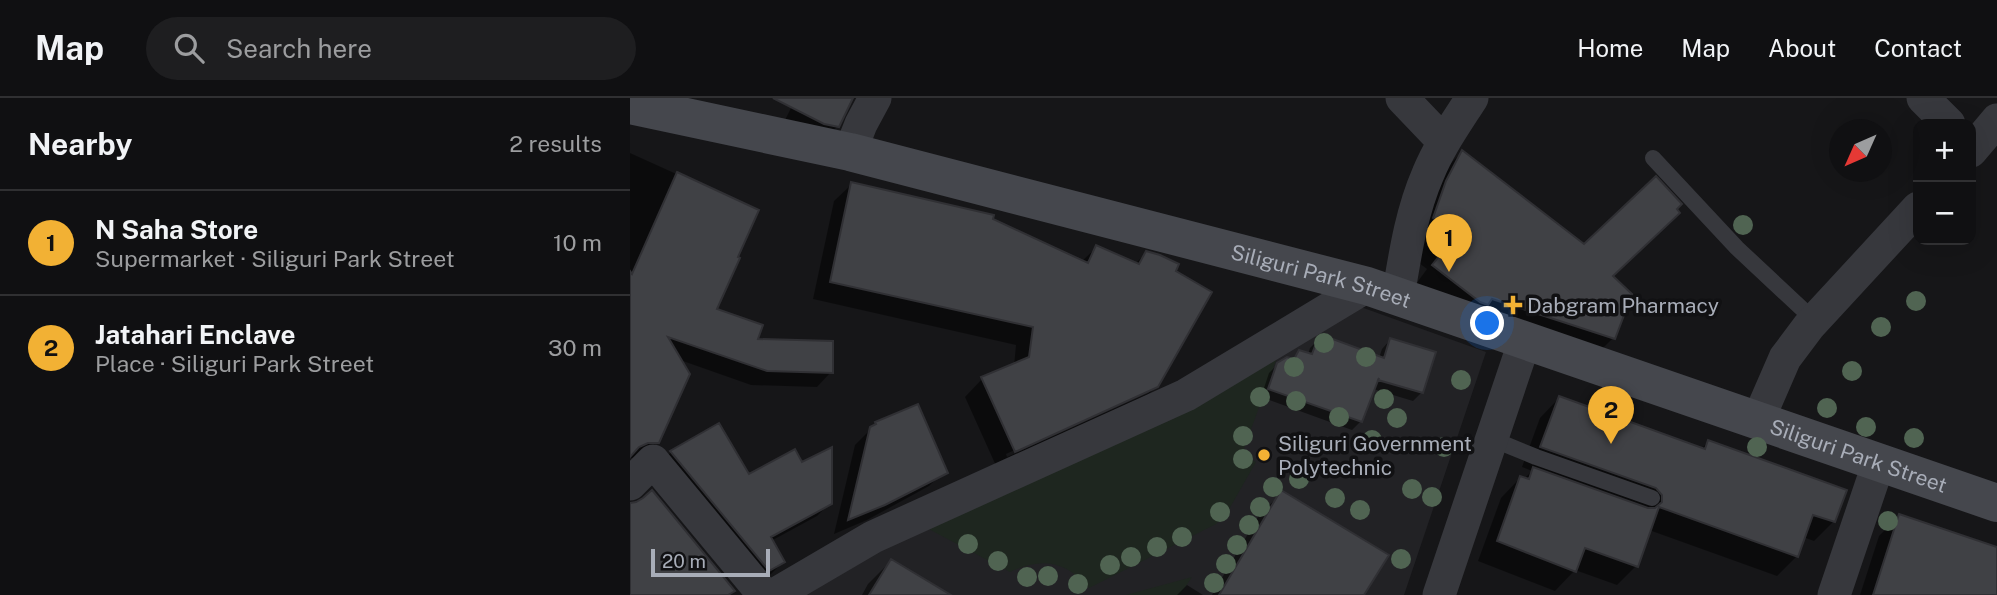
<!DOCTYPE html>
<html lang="en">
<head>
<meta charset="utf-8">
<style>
  body { margin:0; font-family:"Public Sans",sans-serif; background:#1e1e20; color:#f1f3f6 }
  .controls { position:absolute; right:21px; top:21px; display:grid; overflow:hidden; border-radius:14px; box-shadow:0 7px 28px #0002 }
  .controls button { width:63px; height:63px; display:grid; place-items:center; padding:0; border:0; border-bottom:2px solid #303032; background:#101012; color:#f1f3f6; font:35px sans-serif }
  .compass { position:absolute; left:1199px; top:21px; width:63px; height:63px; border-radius:50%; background:#101012; box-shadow:0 7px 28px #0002; rotate:225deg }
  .scale { position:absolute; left:21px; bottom:18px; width:119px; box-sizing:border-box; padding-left:7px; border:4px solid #a8adb8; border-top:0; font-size:19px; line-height:24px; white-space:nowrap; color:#a8adb8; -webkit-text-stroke:5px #111113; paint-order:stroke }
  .you { position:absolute; left:858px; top:226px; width:24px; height:24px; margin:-18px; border:5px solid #fff; border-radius:50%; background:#1a73e8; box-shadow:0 0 0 10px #1a73e833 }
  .badge { display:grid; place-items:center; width:46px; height:46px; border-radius:50%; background:#f2b134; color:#111; font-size:23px; font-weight:700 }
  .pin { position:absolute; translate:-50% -58px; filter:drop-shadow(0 2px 4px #0008) }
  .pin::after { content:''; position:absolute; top:37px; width:24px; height:21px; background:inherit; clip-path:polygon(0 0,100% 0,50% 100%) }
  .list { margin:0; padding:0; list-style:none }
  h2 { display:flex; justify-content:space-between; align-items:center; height:91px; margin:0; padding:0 28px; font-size:30px }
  h2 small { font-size:23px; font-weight:400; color:#9c9d9f }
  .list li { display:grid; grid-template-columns:46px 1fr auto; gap:21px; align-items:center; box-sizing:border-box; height:105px; padding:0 28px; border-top:2px solid #303032 }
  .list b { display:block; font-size:26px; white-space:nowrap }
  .list p { margin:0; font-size:23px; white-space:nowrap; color:#9c9d9f }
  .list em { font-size:23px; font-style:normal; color:#9c9d9f }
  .icon { flex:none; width:38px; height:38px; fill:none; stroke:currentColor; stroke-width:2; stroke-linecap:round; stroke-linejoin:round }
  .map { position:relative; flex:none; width:1367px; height:497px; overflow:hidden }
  header { display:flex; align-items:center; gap:42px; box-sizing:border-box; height:98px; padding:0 35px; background:#101012; border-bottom:2px solid #303032 }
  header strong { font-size:33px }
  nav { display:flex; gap:38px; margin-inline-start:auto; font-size:24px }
  .search { width:490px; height:63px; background:#1e1e20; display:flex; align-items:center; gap:18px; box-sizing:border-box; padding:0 24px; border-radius:38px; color:#9c9d9f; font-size:26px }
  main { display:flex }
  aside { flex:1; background:#101012 }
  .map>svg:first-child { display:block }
</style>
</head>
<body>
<header>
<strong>Map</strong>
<div class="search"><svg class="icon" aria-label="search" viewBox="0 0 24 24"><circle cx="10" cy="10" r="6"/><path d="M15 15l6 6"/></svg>Search here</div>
<nav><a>Home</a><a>Map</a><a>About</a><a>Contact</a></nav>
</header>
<main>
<aside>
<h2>Nearby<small>2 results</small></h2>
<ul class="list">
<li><span class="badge">1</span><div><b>N Saha Store</b><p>Supermarket · Siliguri Park Street</p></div><em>10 m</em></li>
<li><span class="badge">2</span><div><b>Jatahari Enclave</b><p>Place · Siliguri Park Street</p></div><em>30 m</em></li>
</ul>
</aside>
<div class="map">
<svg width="1367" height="497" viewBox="0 0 1367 497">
  <rect width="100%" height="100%" fill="#161618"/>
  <path fill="#222225" d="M728 208 856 254 774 497H170L245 447Z"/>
  <path fill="#1e261f" d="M647 260 612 356 626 364 594 420 586 426 459 490C436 463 412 459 380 474L293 428 543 321Z
    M562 479 550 497H496Z"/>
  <path fill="#0007" fill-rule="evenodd" d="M166 0H222L208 28 191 44 152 28Z
    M832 54 981 178 983 240 965 258 786 186 797 171 781 159 814 72Z
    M0 55 126 112 85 212 126 243 201 274 187 289 121 287 50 262 28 344 13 359 0 360Z
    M222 86 361 122 451 164 467 149 505 166 516 155 527 288 508 306 367 370 335 299 352 281 384 268 386 247 183 201 204 103ZM519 291V295L377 359 376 356Z
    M689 241 749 260 752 251 760 242 792 294 783 303 743 291 731 323 722 332 631 299 639 275 648 266 661 262 669 254 678 257 680 250Z
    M929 300 1071 351 1078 344 1204 423 1184 443 1173 439 1167 458 1147 478 1019 432 1006 468 987 487 945 472 925 493 848 463 871 400 890 380 894 381 902 373 892 369 910 320Z
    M246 326 315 372 299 388 237 422 204 436 225 347Z
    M88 327 119 379 200 405 187 418 141 443 153 464 141 476 126 485 29 367 41 354Z
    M652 395 732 497H582L629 417Z
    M1269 418 1367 450V497H1230L1249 438Z
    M261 463 318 497H232L238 486Z
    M557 487 573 497H547Z"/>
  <path fill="#404145" stroke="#303034" stroke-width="2" d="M143 0H223L209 29 194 26Z
    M832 52 954 146 1026 78 1052 106 1047 111 1050 115 983 178 1002 196 985 241 862 201 858 207 850 204 802 167 814 152 798 140 809 125 803 120 816 83Z
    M47 74 129 112 108 159 110 160 87 211 133 227 128 241 203 243V275L137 273 38 239 60 276 29 345H18L9 349 0 359V173L2 176Z
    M221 84 364 117 363 121 458 165 466 147 509 166 516 153 530 157 549 166 546 173 582 194 528 289 385 354 351 279 399 259 403 229 200 184Z
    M692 237 754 260 760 240 806 254 793 295 748 282 749 280 732 324 638 291 647 265 657 259 664 261 669 252 682 256 688 240Z
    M929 298 1075 351 1078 342 1217 392 1205 424 1183 417 1168 459 1029 409 1008 469 955 450 946 474 867 443 890 378 899 381 903 369 1018 410H1025L1032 404V397L1026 390 910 349Z
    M288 306 318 375 255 407 218 422 240 329 246 326 245 324Z
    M89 325 119 376 165 351 172 364 202 349V406L141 439 155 464 139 473 40 353Z
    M22 392 105 493 98 497H0V405L6 404 13 400Z
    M651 392 759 457 734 497H589Z
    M1269 416 1367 449V497H1243Z
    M261 461 321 497H239Z"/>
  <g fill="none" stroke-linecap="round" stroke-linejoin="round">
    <path stroke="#37383d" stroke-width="16" d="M1023 60 1107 150 1184 222
      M862 341 906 359 1022 400"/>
    <path stroke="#37383d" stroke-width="33" d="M772 0 814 44
      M1293 0 1319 26
      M1341 53 1367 22
      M220 54 231 26 245 0
      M768 199C775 157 781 115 798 76 809 49 826 25 842 0
      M1128 322 1155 260 1179 228 1288 110
      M0 386 23 363 134 497
      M144 497 243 439 556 297 737 188
      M809 497 895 242
      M1204 497 1249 364"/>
    <path stroke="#45474d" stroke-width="38" id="s1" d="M0 7 220 54 737 188 1367 405"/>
  </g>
  <g fill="#506452">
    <circle cx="1113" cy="127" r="10"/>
    <circle cx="1286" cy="203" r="10"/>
    <circle cx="1251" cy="229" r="10"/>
    <circle cx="694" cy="245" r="10"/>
    <circle cx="736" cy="259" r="10"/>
    <circle cx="664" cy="269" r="10"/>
    <circle cx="1222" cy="273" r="10"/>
    <circle cx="831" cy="282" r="10"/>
    <circle cx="630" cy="299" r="10"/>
    <circle cx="754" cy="301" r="10"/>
    <circle cx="666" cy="303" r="10"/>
    <circle cx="1197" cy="310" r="10"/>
    <circle cx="709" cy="319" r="10"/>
    <circle cx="767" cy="320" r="10"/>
    <circle cx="1236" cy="329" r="10"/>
    <circle cx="613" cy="338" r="10"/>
    <circle cx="1284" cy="340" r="10"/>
    <circle cx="742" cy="342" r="10"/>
    <circle cx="814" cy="349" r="10"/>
    <circle cx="1127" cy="349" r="10"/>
    <circle cx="613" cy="361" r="10"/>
    <circle cx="669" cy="381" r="10"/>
    <circle cx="643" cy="389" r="10"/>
    <circle cx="782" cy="391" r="10"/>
    <circle cx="802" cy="399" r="10"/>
    <circle cx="705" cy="400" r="10"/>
    <circle cx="630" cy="409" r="10"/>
    <circle cx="730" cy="412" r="10"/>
    <circle cx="590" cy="414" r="10"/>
    <circle cx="1258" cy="423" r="10"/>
    <circle cx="619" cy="427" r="10"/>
    <circle cx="552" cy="439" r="10"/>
    <circle cx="338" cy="446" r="10"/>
    <circle cx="607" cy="447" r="10"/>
    <circle cx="527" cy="449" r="10"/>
    <circle cx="501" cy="459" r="10"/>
    <circle cx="771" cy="461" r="10"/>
    <circle cx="368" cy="463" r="10"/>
    <circle cx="596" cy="466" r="10"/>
    <circle cx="480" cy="467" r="10"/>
    <circle cx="418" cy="478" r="10"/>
    <circle cx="397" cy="479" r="10"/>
    <circle cx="584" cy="485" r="10"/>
    <circle cx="448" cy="486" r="10"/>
  </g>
  <g fill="#f2b134" stroke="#111113" stroke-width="2.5">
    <path d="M879.5 196.5h7v7h7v7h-7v7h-7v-7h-7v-7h7z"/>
    <circle cx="634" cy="357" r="7"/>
  </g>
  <g text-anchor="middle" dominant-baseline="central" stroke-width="7" stroke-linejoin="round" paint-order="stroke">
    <g font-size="21" fill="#a8adb8" stroke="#111113">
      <text stroke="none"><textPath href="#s1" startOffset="712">Siliguri Park Street</textPath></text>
      <text stroke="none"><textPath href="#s1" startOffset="1279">Siliguri Park Street</textPath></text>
    </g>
    <g font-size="21" fill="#a8adb8" stroke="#111113" text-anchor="start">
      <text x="897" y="207">Dabgram Pharmacy</text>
      <text x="648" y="345">Siliguri Government<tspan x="648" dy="24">Polytechnic</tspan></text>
    </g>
  </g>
</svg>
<div class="controls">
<button>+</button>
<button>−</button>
</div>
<svg class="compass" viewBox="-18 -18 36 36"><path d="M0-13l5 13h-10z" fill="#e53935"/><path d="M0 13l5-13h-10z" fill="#9c9d9f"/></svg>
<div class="scale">20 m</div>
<div class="you"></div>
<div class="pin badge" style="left:819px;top:174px">1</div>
<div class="pin badge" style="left:981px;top:346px">2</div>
</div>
</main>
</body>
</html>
